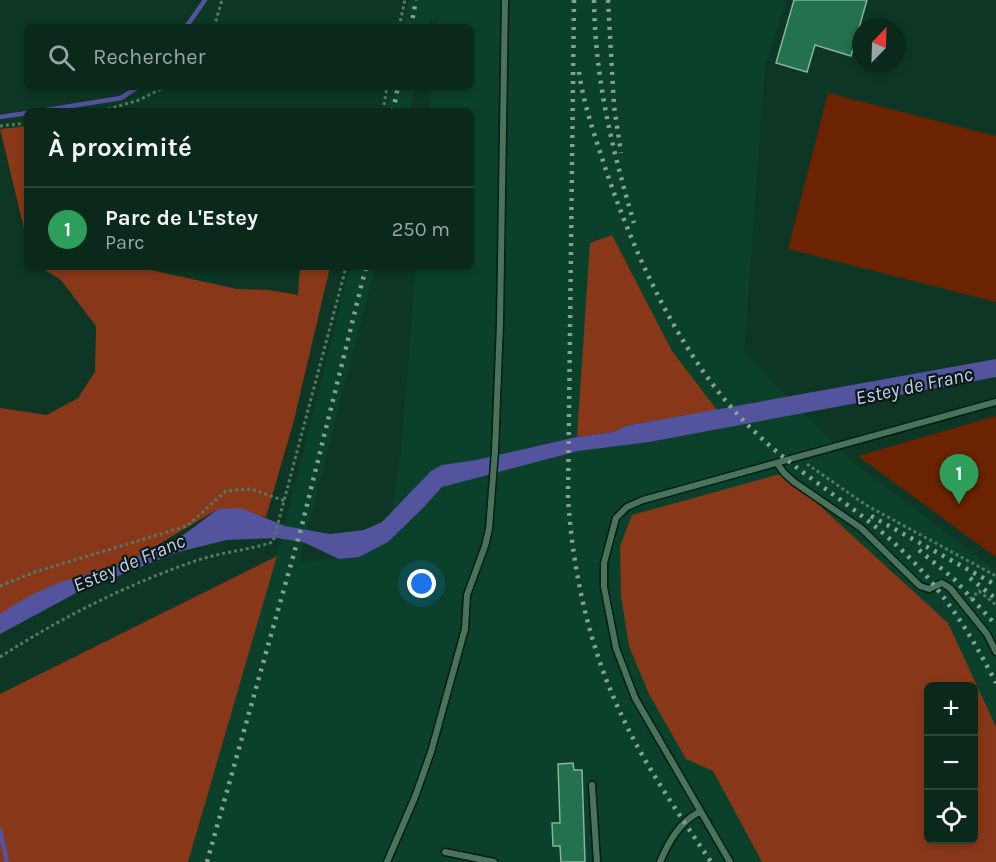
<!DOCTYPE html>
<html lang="fr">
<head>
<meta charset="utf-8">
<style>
  body { margin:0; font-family:Karla,sans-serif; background:#133124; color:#f1f3f6 }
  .controls { position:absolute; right:18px; bottom:18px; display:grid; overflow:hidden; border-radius:9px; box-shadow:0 3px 9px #0003 }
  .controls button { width:54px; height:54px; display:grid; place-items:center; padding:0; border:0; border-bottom:2px solid #2a453a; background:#0a291b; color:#f1f3f6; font:30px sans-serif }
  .compass { position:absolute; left:852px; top:18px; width:54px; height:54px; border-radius:50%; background:#0a291b; box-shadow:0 3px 9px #0003; rotate:23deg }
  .you { position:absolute; left:422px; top:584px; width:21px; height:21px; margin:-15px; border:4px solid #fff; border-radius:50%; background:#1a73e8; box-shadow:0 0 0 9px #1a73e833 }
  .badge { display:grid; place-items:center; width:39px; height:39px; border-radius:50%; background:#f491d3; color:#fff; font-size:20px; font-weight:700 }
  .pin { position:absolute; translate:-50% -50px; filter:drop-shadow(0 2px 3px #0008) }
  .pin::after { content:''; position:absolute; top:32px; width:21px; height:18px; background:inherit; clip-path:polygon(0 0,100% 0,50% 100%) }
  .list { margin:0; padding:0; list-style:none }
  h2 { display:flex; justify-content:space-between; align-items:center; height:78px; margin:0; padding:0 24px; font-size:26px }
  h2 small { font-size:20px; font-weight:400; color:#99a6a3 }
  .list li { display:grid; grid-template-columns:39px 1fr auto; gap:18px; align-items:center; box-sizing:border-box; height:84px; padding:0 24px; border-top:2px solid #2a453a }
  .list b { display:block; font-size:22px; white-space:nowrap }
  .list p { margin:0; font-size:20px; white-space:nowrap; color:#99a6a3 }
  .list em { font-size:20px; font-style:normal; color:#99a6a3 }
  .icon { flex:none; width:33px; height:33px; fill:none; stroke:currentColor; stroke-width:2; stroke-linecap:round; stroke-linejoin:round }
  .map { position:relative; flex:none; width:996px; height:862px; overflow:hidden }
  .search { position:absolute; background:#0a291b; box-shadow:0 3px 9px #0003; left:24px; top:24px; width:450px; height:66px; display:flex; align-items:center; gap:15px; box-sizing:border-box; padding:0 21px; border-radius:9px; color:#99a6a3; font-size:22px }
  .panel { position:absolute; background:#0a291b; box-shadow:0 3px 9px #0003; left:24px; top:108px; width:450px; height:162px; border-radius:9px }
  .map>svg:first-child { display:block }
</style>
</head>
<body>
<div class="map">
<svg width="996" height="862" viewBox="0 0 996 862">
  <rect width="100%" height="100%" fill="#0d3724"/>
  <path fill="#0b412a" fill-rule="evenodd" d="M409 0H786L765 67 744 352 849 459 996 571V727L947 623 784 473 686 758 713 771 762 862H188L277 556 350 267H375L299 562 359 557 388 541 401 450 416 267H471V111H429L431 87H471V27H436L437 21 430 20 428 27H403ZM612 235 672 351 716 410 625 426Z
    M391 87H415L410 111H386Z"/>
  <path fill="#6b2302" d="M828 93 996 136V302L788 249Z
    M996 416V557L858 456Z"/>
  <path fill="#883818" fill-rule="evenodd" d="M27 126V241L0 129Z
    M612 235 672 351 717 410 625 426 614 432 577 437 590 243Z
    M40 267H137L237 289 269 290 298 295 300 267H330L294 420 266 517 218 509 139 556 0 624V408L47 415 78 398 95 372 96 326 61 280Z
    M784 473 948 623 996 727V862H762L713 771 686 759 649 694 629 646 621 596 620 546 632 515ZM928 686H974V840H928Z
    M277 556 188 862H0V694Z"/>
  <path fill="#53539e" d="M996 359V377L649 442 578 451 442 487 423 508 388 542 359 557 339 559 303 542 276 538 227 540 178 552 78 592 0 634V614L27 597 58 583 107 568 166 546 186 533 218 509 241 508 285 526 330 534 364 530 382 522 431 471 442 465 476 460 577 437 614 432 625 426Z"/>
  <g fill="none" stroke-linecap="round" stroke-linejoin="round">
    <path stroke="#53539e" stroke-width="4.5" d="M186 27 205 0
      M40 111 121 98 138 87
      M0 117 27 113
      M0 830 7 862"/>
  </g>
  <path fill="#23714f" stroke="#88b39c" stroke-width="1.5" d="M794 0H867L851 56 815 45 807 72 776 63Z
    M573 763 574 770H582L585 862H561L560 846H553L552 823H560L558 764Z"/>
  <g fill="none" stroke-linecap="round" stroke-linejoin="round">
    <defs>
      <path id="service" d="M777 463 784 473 794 482 861 528 920 586 929 589 942 583 950 588 987 634 996 652
        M592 785 597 862
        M445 852 494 862
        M387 862 415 797 431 752 465 629 467 595 485 546 489 529 495 451 500 323 505 0
        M660 862C669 841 679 823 699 812
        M730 862 635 698 616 648 604 587V563L616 518 627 507 643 500 996 402"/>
    </defs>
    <use href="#service" stroke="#001d0f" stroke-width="9"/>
    <path stroke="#567867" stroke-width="3" stroke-dasharray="3 3" stroke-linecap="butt" d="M214 27 222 0
      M399 27 405 0
      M102 111 139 100 165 87
      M383 111 387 87
      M0 126 27 123
      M807 464 866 505 996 576
      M0 586 35 572 187 526 226 491 251 489 285 501
      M970 599 979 591 996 605
      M0 657C62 617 128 584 198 560 223 552 249 550 273 542L346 267"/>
    <use href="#service" stroke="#4a735e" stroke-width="6"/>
    <path stroke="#84a293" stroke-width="4.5" stroke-dasharray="3 6" stroke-linecap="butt" d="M574 0 568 498C573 573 589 646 621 714 645 766 679 814 711 862
      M594 0C595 79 612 149 634 223
      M608 0 614 106 621 153
      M411 27 416 0
      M579 72C583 100 592 128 601 155 632 251 682 364 757 434 799 474 849 502 892 541 937 581 969 630 996 683
      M393 111 398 87
      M871 516 996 585
      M919 550 954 579 996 625
      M970 578 996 599
      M207 862 302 525 366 267"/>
  </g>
  <g text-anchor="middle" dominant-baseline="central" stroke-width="4.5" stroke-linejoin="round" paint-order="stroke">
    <g font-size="20" font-style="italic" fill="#c6caf4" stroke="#091a12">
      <text transform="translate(914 386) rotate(-12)">Estey de Franc</text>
      <text transform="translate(129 563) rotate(-23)">Estey de Franc</text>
    </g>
  </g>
</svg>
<div class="controls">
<button>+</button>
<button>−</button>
<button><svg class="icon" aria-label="locate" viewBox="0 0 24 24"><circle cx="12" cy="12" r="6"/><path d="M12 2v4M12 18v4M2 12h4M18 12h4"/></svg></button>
</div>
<svg class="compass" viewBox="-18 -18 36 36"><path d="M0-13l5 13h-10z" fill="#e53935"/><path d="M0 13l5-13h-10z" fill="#99a6a3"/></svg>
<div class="you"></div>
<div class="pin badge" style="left:959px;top:504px;background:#2e9e5b">1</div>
<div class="search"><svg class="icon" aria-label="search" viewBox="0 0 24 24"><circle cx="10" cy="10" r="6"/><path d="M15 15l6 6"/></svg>Rechercher</div>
<section class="panel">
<h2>À proximité<small></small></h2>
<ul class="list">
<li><span class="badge" style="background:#2e9e5b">1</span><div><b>Parc de L'Estey</b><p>Parc</p></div><em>250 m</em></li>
</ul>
</section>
</div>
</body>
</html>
